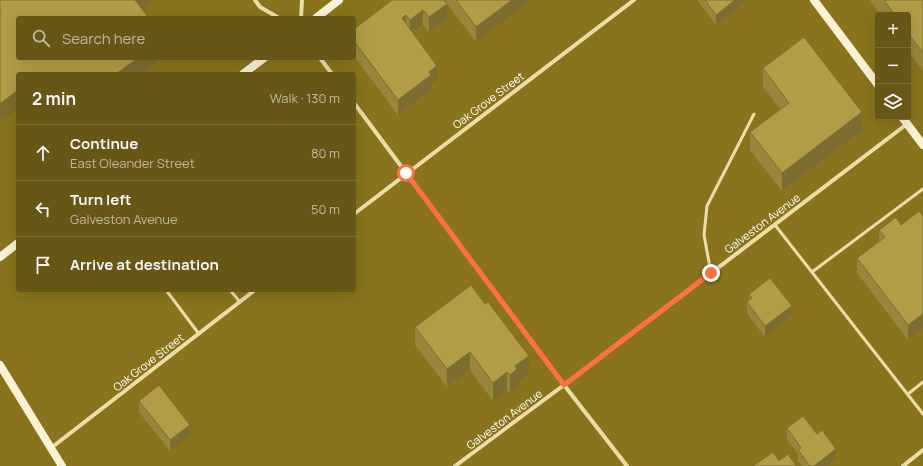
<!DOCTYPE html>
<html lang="en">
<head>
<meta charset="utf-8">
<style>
  body { margin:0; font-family:Manrope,sans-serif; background:#6d5d1f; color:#f1f3f6 }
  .controls { position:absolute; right:12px; top:12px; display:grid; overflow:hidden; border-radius:4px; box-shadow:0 4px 16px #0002 }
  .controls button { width:36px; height:36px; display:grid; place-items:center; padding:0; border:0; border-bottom:1px solid #7a6d35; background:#675716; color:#f1f3f6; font:20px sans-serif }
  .stop { position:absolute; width:12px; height:12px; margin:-9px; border:3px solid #ff7043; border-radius:50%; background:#fff }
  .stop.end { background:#ff7043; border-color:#fff; box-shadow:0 1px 4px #0008 }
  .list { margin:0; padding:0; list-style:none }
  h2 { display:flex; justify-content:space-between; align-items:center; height:52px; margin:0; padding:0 16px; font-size:17px }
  h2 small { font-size:13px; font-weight:400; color:#bdb8a1 }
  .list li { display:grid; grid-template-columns:26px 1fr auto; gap:12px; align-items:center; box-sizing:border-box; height:56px; padding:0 16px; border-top:1px solid #7a6d35 }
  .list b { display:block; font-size:15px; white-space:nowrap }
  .list p { margin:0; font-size:13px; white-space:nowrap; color:#bdb8a1 }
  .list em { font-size:13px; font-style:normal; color:#bdb8a1 }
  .icon { flex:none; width:22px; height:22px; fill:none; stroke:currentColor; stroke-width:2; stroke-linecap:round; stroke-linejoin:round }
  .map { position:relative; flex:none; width:923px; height:466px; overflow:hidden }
  .search { position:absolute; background:#675716; box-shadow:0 4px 16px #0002; left:16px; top:16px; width:340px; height:44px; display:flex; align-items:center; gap:10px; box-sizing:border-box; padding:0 14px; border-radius:4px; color:#bdb8a1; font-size:15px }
  .panel { position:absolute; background:#675716; box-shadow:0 4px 16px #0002; left:16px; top:72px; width:340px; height:220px; border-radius:4px }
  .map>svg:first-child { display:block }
</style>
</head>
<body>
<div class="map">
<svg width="923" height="466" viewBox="0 0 923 466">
  <rect width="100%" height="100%" fill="#89741d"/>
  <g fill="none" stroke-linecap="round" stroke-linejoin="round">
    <path stroke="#ecdda8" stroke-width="3" d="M775 225 923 414
      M812 272 923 189
      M711 273 704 235 707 206 754 114
      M166 290 199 334
      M230 290 240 302
      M908 394 923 382"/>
    <path stroke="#ecdda8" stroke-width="4" d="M255 0 260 7 279 18
      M301 18 302 0
      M320 58 332 74
      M354 103 564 385 627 466
      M354 214 634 0
      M51 448 255 290
      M455 466 564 385 907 124
      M903 466 923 450"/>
    <path stroke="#f9f2d4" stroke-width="8" d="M814 0 878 85
      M316 18 339 0
      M243 74 264 58
      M902 117 923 145
      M0 257 18 243
      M0 365 62 466"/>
  </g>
  <path fill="#99863c" d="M444 0 447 19 429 32 423 25 413 33 437 81 431 85V90L398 115 354 56V29Z
    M444 0H532L476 42Z
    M697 0H749L716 25Z
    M870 0H923V71L908 51V15H881Z
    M763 68 862 131 782 191 750 150V132L780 109 763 87Z
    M923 216 908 340 857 273V258L879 241V230L901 225Z
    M749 294 792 316 765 337 747 313V302L749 300Z
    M415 327 529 374 517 383V387L510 393 507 390 493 401 470 370 447 387 415 345Z
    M139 401 190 436 170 451 139 412Z
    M787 428 836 460 828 466H802L798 461V454L787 439Z"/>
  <path fill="#7d6d31" d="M133 0H154L133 16Z
    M512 0H532L476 42V27Z
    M735 0H749L716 25V15Z
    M447 4V19L429 32V17Z
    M423 10V25L410 35V20Z
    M406 15V30L402 18Z
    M138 58H162L141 74H116Z
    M437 66V81L431 85V90L398 115V100L429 72Z
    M18 90V108L0 122V104Z
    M862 112V131L782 191V173Z
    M792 306V316L765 337V326Z
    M923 314V329L908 340V325Z
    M470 352V370L447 387V369Z
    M529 356V374L517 383V387L510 393V375L515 366Z
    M507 372V390L493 401V383Z
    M190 425V436L170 451V440Z
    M836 449V460L828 466H814Z"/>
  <path fill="#b29c46" stroke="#7d6d31" d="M0 0H135L149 18H18V58H138L116 74H18V90L0 104Z
    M392 0H444L447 4 429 17 423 10 410 20 406 15 402 18 437 66 429 72 431 75 398 100 354 41V29Z
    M456 0H512L476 27Z
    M705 0H735L716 15Z
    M884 0H923V53L908 33V15H895Z
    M166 15 168 18H161Z
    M804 37 862 112 782 173 750 132 789 103 763 68Z
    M919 211 923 216V314L908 325 857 258 885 237 879 230 896 217 901 225Z
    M770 278 792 306 765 326 747 302 752 298 749 294Z
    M471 285 485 304 488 302 529 356 515 366 517 369 510 375 507 372 493 383 470 352 447 369 415 327Z
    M159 385 190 425 170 440 139 401Z
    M803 416 817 434 822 430 836 449 814 466H810L798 450 801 448 787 428Z
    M773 452 779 461 788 454 796 466H753Z"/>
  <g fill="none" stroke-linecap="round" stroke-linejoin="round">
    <path stroke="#ff7043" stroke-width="5" d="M406 173 564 385 711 273"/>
  </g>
  <g text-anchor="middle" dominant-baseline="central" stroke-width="4" stroke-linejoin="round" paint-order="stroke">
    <g font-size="11" fill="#fff" stroke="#89741d">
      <text transform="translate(488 100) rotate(-37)">Oak Grove Street</text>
      <text transform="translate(762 223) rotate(-37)">Galveston Avenue</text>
      <text transform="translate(148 362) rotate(-38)">Oak Grove Street</text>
      <text transform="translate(504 419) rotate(-37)">Galveston Avenue</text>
    </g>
  </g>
</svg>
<div class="controls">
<button>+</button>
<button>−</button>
<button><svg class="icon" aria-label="layers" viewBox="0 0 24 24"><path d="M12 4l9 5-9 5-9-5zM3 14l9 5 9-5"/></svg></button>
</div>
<div class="stop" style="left:406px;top:173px"></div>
<div class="stop end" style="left:711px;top:273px"></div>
<div class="search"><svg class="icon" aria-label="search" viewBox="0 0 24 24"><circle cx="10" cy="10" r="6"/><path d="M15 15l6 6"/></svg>Search here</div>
<section class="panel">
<h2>2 min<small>Walk · 130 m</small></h2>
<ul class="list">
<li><svg class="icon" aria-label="ahead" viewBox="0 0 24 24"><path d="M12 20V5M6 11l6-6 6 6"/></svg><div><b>Continue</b><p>East Oleander Street</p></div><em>80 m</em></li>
<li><svg class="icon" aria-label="left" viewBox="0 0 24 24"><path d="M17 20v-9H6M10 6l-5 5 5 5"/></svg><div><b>Turn left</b><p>Galveston Avenue</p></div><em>50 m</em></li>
<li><svg class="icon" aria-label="arrive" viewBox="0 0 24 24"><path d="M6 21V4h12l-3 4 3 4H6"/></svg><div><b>Arrive at destination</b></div></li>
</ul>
</section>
</div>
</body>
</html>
